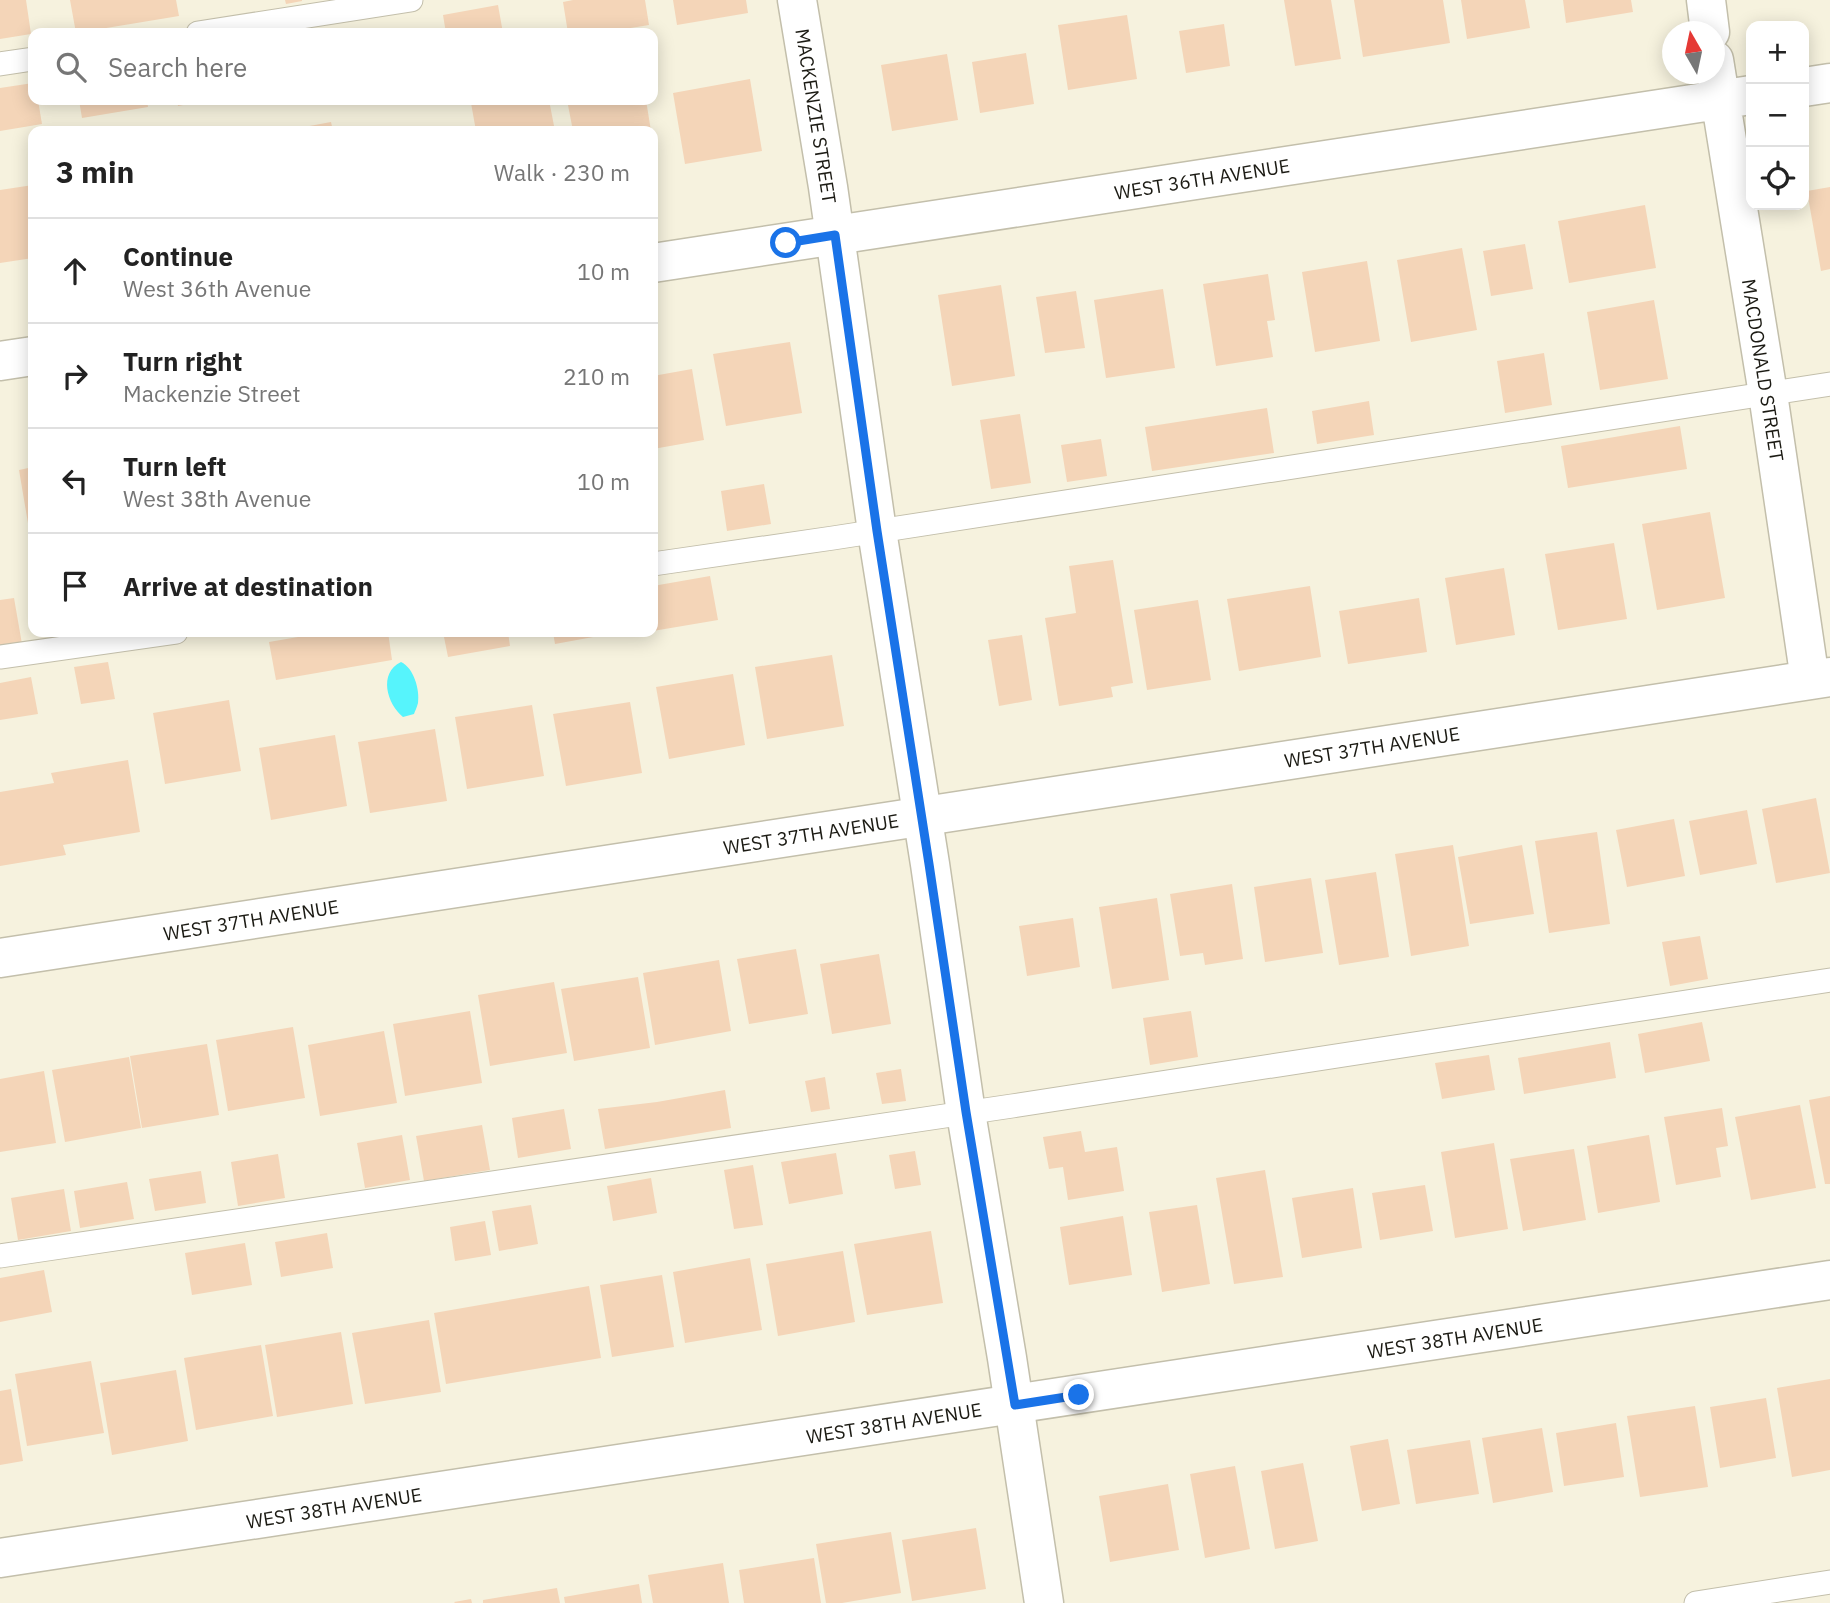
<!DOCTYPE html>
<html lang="en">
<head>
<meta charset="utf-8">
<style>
  body { margin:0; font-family:"IBM Plex Sans",sans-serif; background:#f6f6f6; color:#222 }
  .controls { position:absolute; right:21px; top:21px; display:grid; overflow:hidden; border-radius:14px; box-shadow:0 4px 18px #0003 }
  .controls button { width:63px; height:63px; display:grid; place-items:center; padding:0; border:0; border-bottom:2px solid #e0e0e0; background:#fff; color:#222; font:35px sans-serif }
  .compass { position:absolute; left:1662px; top:21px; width:63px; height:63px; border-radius:50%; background:#fff; box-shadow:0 4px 18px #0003; rotate:351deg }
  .stop { position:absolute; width:21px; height:21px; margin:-16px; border:5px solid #1a73e8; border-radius:50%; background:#fff }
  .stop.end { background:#1a73e8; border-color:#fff; box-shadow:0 2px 7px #0008 }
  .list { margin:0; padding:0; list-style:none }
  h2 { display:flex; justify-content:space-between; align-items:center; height:91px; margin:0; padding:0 28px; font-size:30px }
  h2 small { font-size:23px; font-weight:400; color:#767676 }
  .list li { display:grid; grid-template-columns:46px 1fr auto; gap:21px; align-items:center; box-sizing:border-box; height:105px; padding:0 28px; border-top:2px solid #e0e0e0 }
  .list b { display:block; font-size:26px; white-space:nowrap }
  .list p { margin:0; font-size:23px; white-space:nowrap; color:#767676 }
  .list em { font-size:23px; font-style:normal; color:#767676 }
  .icon { flex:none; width:38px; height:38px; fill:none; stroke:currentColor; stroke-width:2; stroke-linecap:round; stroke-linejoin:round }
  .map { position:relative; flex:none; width:1830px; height:1603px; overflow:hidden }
  .search { position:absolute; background:#fff; box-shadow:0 4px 18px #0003; left:28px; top:28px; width:630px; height:77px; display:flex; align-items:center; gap:18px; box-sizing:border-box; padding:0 24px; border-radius:14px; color:#767676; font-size:26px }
  .panel { position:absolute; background:#fff; box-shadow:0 4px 18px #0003; left:28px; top:126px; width:630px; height:511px; border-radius:14px }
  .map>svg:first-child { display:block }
</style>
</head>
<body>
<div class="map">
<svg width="1830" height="1603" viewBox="0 0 1830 1603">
  <rect width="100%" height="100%" fill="#f6f2de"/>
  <path fill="#56f4fc" d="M401 662C414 668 420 690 418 703 417 707 415 711 414 714L403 717C387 704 378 673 401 662Z"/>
  <path fill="#f4d5b8" d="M0 0H26L31 34 0 39Z
    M70 0H176L179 16 76 33Z
    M285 0H302V1L286 4Z
    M573 0H645L649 25 600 33H568L563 2Z
    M673 0H746L748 13 677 25Z
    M1284 0H1331L1341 59 1295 66Z
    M1354 0H1443L1450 43 1363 57Z
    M1461 0H1525L1530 28 1467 39Z
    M1563 0H1631L1633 12 1566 23Z
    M498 5 503 33H446L443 15Z
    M1127 15 1137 79 1068 90 1058 25Z
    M1224 24 1230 66 1186 73 1179 31Z
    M439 28 440 33H416L415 32Z
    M1026 53 1034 104 980 113 972 62Z
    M947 54 958 120 892 131 881 65Z
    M750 79 762 151 685 164 673 93Z
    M33 83V100H38L42 124 0 131V88Z
    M79 100H147L148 107 82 118Z
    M177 100H204V101L178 106Z
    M492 100H549L555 131H476L471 103Z
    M567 100H646L651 131H573Z
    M331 122 333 131H288V130Z
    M33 185V258L0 263V190Z
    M1830 187V269L1821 271 1807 191Z
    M1645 205 1656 268 1569 283 1558 221Z
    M1525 244 1533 289 1491 296 1483 251Z
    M1462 248 1477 330 1411 342 1397 260Z
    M1367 261 1380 341 1315 352 1302 272Z
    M1268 274 1275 320 1267 321 1273 357 1216 366 1203 284Z
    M1001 285 1015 376 952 386 938 295Z
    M1163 289 1175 368 1106 378 1094 300Z
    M1076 291 1085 348 1045 353 1036 297Z
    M1654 300 1668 379 1600 390 1587 312Z
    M790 342 802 413 726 426 713 354Z
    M1544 353 1552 405 1505 413 1497 361Z
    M692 369 704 440 653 449V376Z
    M1369 401 1374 435 1317 444 1312 411Z
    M1267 408 1274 453 1152 471 1145 427Z
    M1020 414 1031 483 991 489 980 420Z
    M1680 426 1687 469 1568 488 1561 446Z
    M1101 439 1107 476 1067 482 1061 445Z
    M33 467V541H31L19 470Z
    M764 484 771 524 727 531 721 491Z
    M1710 512 1725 598 1657 610 1642 524Z
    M1614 543 1627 619 1558 630 1545 554Z
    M1113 560 1133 683 1111 687 1113 697 1059 706 1045 618 1076 613 1069 566Z
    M1504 568 1515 635 1456 645 1445 578Z
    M710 576 718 620 653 631V586Z
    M1310 586 1321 657 1239 671 1227 599Z
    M14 598 22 644 0 648V600Z
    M1419 598 1427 652 1348 664 1339 611Z
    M1198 600 1211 680 1147 690 1134 610Z
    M327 632H334V634L350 632H388L392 660 276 680 269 642Z
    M443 632H508L510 646 448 657Z
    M553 632H615V633L555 644Z
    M1022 635 1032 700 999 706 988 640Z
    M832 655 844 726 767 739 755 667Z
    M108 662 115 699 81 704 74 667Z
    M733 674 745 745 669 759 656 687Z
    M31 677 38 714 0 720V683Z
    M229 700 241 771 165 784 153 713Z
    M630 702 642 773 566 786 553 714Z
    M532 705 544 776 467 789 455 717Z
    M435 729 447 801 370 813 358 742Z
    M335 735 347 806 271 820 259 748Z
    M128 760 140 832 63 845 66 855 0 866V792L54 783 51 773Z
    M1816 798 1830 873 1776 883 1762 809Z
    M1747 810 1757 864 1700 875 1689 821Z
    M1674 819 1685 876 1627 887 1616 830Z
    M1597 832 1610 924 1549 933 1535 841Z
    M1453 845 1469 946 1411 956 1395 854Z
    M1522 845 1534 914 1470 924 1458 857Z
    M1376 872 1389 957 1339 965 1325 880Z
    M1311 878 1323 953 1265 962 1254 887Z
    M1232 884 1243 959 1205 965 1203 953 1180 956 1170 894Z
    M1157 898 1169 980 1112 989 1099 907Z
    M1073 918 1080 967 1027 976 1019 926Z
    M1700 936 1708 979 1670 986 1662 942Z
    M796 949 808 1014 749 1024 737 959Z
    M879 954 891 1024 832 1034 820 964Z
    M719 960 731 1031 655 1045 643 973Z
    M638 977 650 1048 574 1061 561 989Z
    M554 982 567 1053 490 1066 478 995Z
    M470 1011 482 1083 405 1096 393 1024Z
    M1191 1011 1198 1057 1150 1065 1143 1018Z
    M1702 1022 1710 1061 1645 1073 1638 1034Z
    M293 1027 305 1098 228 1111 216 1040Z
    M384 1031 397 1103 320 1116 308 1045Z
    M1610 1042 1616 1078 1524 1094 1518 1058Z
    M207 1044 219 1115 142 1128 130 1056Z
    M1489 1055 1495 1090 1442 1099 1435 1063Z
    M129 1057 141 1128 65 1142 52 1070Z
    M901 1069 906 1101 882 1104 876 1073Z
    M44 1071 56 1143 0 1152V1079Z
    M825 1077 830 1109 811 1112 805 1081Z
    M725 1090 731 1128 605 1149 598 1109 657 1102Z
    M1830 1096V1184H1825L1809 1100Z
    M1800 1105 1816 1188 1751 1200 1735 1117Z
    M1722 1108 1728 1146 1716 1148 1721 1177 1676 1185 1664 1117Z
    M564 1109 571 1149 518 1158 512 1118Z
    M482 1125 490 1170 424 1181 416 1136Z
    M1081 1131 1085 1152 1117 1147 1124 1191 1068 1200 1063 1167 1049 1169 1043 1137Z
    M402 1135 410 1180 365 1188 357 1143Z
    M1649 1135 1660 1202 1598 1213 1587 1146Z
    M1494 1143 1508 1229 1455 1238 1441 1152Z
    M1574 1149 1586 1220 1523 1231 1510 1159Z
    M915 1151 921 1185 895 1189 889 1155Z
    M836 1153 843 1194 789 1204 781 1162Z
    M278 1154 285 1198 238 1206 231 1162Z
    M753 1165 763 1225 734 1229 724 1170Z
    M1265 1170 1283 1277 1234 1284 1216 1178Z
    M201 1171 206 1203 155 1211 149 1179Z
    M651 1178 657 1213 613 1221 607 1186Z
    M127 1182 134 1219 80 1228 74 1191Z
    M1425 1185 1433 1231 1380 1240 1372 1193Z
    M1353 1188 1362 1248 1302 1258 1292 1198Z
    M64 1189 71 1231 18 1240 11 1198Z
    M531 1205 538 1244 499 1251 492 1211Z
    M1197 1205 1210 1284 1162 1292 1149 1212Z
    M1123 1216 1132 1275 1069 1285 1060 1227Z
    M485 1221 491 1255 455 1261 450 1227Z
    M931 1231 943 1303 867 1315 854 1244Z
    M327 1233 333 1268 281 1277 275 1242Z
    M245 1243 252 1285 192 1295 185 1253Z
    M843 1251 855 1322 778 1336 766 1264Z
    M750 1258 762 1330 685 1343 673 1272Z
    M44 1270 52 1312 0 1322V1278Z
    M662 1275 674 1347 612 1357 600 1285Z
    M589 1286 601 1358 446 1384 434 1313Z
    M429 1320 441 1392 365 1404 352 1333Z
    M341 1332 353 1404 277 1417 265 1345Z
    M261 1345 273 1416 196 1430 184 1358Z
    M91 1361 104 1433 27 1446 15 1374Z
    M176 1370 188 1441 112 1455 100 1383Z
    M1830 1379V1470L1792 1477 1777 1388Z
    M11 1389 23 1461 0 1465V1391Z
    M1766 1398 1776 1458 1720 1468 1710 1407Z
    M1695 1406 1708 1487 1640 1497 1627 1416Z
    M1616 1423 1624 1477 1564 1486 1556 1433Z
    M1542 1428 1553 1492 1493 1503 1482 1438Z
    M1388 1439 1400 1504 1362 1511 1350 1446Z
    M1470 1440 1479 1494 1416 1504 1407 1450Z
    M1303 1463 1318 1541 1275 1549 1261 1471Z
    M1235 1466 1250 1549 1205 1558 1190 1474Z
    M1168 1484 1179 1550 1110 1562 1099 1496Z
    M976 1528 986 1589 912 1601 902 1540Z
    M891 1532 901 1593 842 1603H826L816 1544Z
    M814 1558 821 1603H744L739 1570Z
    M723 1563 729 1603H653L648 1575Z
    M639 1584 642 1603H565L564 1597Z
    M557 1588 560 1603H483V1600Z
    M471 1599 472 1603H455L454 1602Z"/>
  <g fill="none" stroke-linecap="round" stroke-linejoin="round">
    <defs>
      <path id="service" d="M198 33 411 0
        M0 64 33 59
        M653 564 833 538 1830 384
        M0 657 176 632
        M0 1256 1012 1106 1830 980
        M1696 1603 1830 1582"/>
      <path id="minor" d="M1706 0 1710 32
        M1714 60 1768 394 1810 680
        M1804 87 1830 83
        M653 263 1751 95
        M0 361 33 356
        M0 958 1830 677
        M0 1558 1830 1280"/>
      <path id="tertiary" d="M797 0 828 187 877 531 930 864 966 1113 1007 1358 1044 1603"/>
    </defs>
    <use href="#service" stroke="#c3bfab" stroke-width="25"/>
    <use href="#minor" stroke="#c3bfab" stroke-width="41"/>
    <use href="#tertiary" stroke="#c3bfab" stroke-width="41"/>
    <use href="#service" stroke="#fff" stroke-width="23"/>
    <use href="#minor" stroke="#fff" stroke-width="38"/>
    <use href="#tertiary" stroke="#fff" stroke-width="38"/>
  </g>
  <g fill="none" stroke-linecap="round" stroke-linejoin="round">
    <path stroke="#1a73e8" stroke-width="9" d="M786 243 835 235 877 531 929 864 966 1112 1015 1405 1079 1395"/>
  </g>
  <g text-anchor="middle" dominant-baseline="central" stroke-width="5" stroke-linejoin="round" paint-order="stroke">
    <g font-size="19" fill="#1b1a13" stroke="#fff">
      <text transform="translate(816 116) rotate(81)">MACKENZIE STREET</text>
      <text transform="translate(1202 179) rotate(-9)">WEST 36TH AVENUE</text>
      <text transform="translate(1763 370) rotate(81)">MACDONALD STREET</text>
      <text transform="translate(1372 747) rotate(-9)">WEST 37TH AVENUE</text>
      <text transform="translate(811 834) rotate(-9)">WEST 37TH AVENUE</text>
      <text transform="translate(251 920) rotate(-9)">WEST 37TH AVENUE</text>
      <text transform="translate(1455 1338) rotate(-9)">WEST 38TH AVENUE</text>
      <text transform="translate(894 1423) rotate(-9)">WEST 38TH AVENUE</text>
      <text transform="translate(334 1508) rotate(-9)">WEST 38TH AVENUE</text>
    </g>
  </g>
</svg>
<div class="controls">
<button>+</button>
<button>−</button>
<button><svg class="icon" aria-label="locate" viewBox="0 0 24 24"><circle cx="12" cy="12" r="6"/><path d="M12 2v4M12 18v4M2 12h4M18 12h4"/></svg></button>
</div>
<svg class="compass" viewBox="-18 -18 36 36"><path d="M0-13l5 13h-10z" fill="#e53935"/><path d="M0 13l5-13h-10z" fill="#767676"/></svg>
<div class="stop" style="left:786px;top:243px"></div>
<div class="stop end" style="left:1079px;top:1395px"></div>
<div class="search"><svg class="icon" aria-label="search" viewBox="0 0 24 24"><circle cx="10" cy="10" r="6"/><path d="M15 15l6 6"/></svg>Search here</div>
<section class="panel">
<h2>3 min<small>Walk · 230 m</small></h2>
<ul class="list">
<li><svg class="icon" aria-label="ahead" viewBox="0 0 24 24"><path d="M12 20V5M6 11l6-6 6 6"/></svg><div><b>Continue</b><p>West 36th Avenue</p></div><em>10 m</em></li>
<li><svg class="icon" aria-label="right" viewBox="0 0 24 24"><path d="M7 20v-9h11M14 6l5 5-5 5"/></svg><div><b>Turn right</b><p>Mackenzie Street</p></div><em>210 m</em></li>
<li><svg class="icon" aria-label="left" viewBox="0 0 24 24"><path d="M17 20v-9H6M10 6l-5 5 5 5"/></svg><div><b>Turn left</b><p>West 38th Avenue</p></div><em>10 m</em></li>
<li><svg class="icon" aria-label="arrive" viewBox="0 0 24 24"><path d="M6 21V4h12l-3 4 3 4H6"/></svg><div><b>Arrive at destination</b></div></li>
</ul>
</section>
</div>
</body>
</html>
